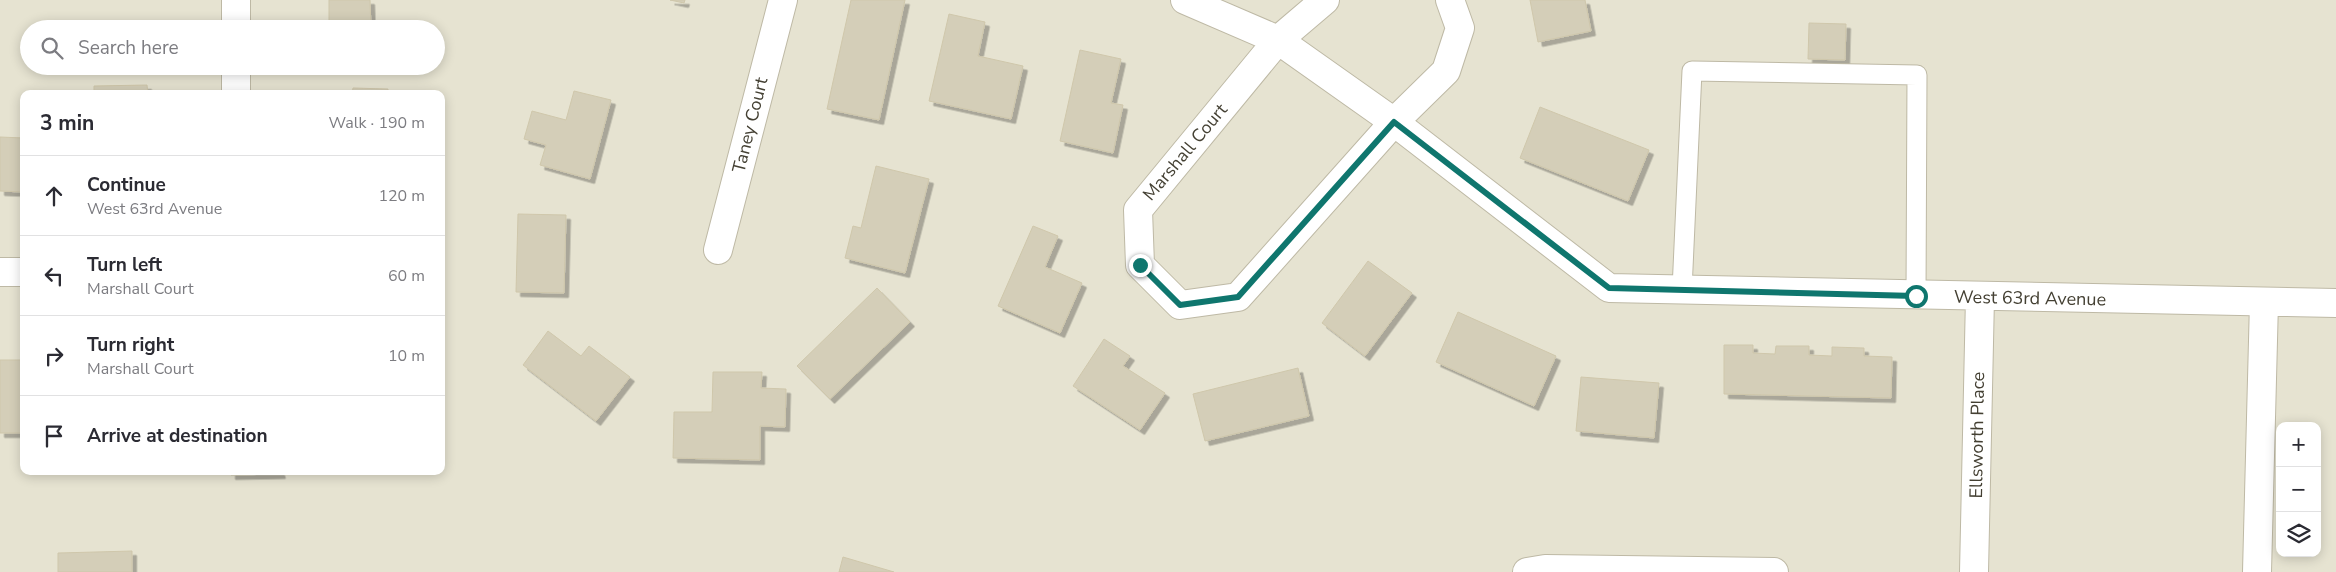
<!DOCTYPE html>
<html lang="en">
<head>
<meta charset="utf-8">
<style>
  body { margin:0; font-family:"Nunito Sans",sans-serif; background:#f7f7f7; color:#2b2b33 }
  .controls { position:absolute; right:15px; bottom:15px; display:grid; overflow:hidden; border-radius:10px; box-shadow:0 2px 12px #0003 }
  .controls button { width:45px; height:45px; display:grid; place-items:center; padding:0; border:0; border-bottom:1px solid #e1e1e2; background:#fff; color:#2b2b33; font:25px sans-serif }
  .stop { position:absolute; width:15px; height:15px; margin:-11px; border:4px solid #0f766e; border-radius:50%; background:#fff }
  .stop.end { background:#0f766e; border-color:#fff; box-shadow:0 1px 5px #0008 }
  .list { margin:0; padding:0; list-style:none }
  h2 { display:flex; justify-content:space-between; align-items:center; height:65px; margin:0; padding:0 20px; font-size:21px }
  h2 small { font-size:16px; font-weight:400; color:#7c7c81 }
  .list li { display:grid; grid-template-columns:32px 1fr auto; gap:15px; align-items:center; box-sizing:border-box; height:80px; padding:0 20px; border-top:1px solid #e1e1e2 }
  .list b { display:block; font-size:19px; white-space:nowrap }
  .list p { margin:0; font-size:16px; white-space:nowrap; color:#7c7c81 }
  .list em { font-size:16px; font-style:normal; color:#7c7c81 }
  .icon { flex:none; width:28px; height:28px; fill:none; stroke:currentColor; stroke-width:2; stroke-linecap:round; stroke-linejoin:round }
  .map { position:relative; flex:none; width:2336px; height:572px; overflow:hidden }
  .search { position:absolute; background:#fff; box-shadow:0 2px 12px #0003; left:20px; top:20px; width:425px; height:55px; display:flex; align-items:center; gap:12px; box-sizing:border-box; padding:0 18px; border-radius:28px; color:#7c7c81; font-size:19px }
  .panel { position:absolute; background:#fff; box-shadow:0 2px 12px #0003; left:20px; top:90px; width:425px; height:385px; border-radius:10px }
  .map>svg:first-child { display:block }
</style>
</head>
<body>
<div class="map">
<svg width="2336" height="572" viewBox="0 0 2336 572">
  <defs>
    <filter id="shadow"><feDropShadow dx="4.5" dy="4.5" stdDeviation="0" flood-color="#0004"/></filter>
  </defs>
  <rect width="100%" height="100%" fill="#f2f0e3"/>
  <path fill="#e6e3d1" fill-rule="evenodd" d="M0 0H2336V572H0ZM29 29H436V66H29ZM24 94H441V471H24ZM2280 426H2317V553H2280Z"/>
  <path fill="#d4ceb8" stroke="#cfc7ab" filter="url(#shadow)" d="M329 0H370L371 29H329Z
    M670 0H685L684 3Z
    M851 0H905L879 120 827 109Z
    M1530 0H1585L1591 31 1538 42Z
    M949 14 985 22 978 56 1023 66 1011 119 929 101Z
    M1809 23 1846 24 1845 60 1808 59Z
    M1080 50 1121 59 1111 103 1123 105 1113 153 1060 141Z
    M147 85 148 94H94V86Z
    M353 88 388 89V94H352Z
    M574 91 611 100 590 179 540 165 546 145 524 139 532 111 566 120Z
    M1540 107 1649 150 1628 201 1520 158Z
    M0 137 24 138V192L0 191Z
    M876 166 929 179 905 273 845 258 853 226 861 228Z
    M518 214 566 215 564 293 516 292Z
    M1033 226 1058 236 1045 267 1082 283 1060 333 998 306Z
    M1368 261 1412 293 1365 356 1322 323Z
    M877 288 910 322 830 399 797 366Z
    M1458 312 1556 356 1534 406 1436 362Z
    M548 331 581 356 589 346 630 377 596 421 523 365Z
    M1104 339 1130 356 1123 366 1165 393 1140 430 1073 386Z
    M1724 345H1753V353L1775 354 1776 346H1809V355L1832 356V347L1864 348V356L1892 357 1891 398 1724 394Z
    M0 360H24V433H0Z
    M1298 368 1309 416 1205 441 1193 394Z
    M713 372H762L761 388 786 389 785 427 760 426V460L673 458 674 412H712Z
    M1581 377 1659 383 1654 438 1576 431Z
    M231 471H280L281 474 231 475Z
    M132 551V572H58V553Z
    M843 557 894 572H839Z"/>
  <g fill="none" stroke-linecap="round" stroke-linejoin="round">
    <defs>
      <path id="service" d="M1682 290 1692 71 1917 75 1916 296"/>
      <path id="minor" d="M236 0V29
        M1185 0 1278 40 1394 122 1609 288 2336 303
        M1325 0 1278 40 1138 210 1140 265 1180 305 1238 297 1394 122 1446 71 1460 28 1450 0
        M236 66V94
        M718 250 783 0
        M0 272H24
        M1527 572 1545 569 1774 572
        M1974 572 1980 297
        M2257 572 2264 302"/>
    </defs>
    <use href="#service" stroke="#beb9a5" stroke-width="21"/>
    <use href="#minor" stroke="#beb9a5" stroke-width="30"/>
    <use href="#service" stroke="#fff" stroke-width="19"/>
    <use href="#minor" stroke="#fff" stroke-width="28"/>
  </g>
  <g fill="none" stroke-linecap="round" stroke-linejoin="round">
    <path stroke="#0f766e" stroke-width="6" d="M1140 265 1180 305 1238 297 1394 122 1609 288 1916 296"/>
  </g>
  <g text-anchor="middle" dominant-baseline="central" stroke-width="5" stroke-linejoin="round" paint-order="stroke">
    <g font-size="18" fill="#444033" stroke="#fff">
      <text transform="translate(750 125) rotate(-76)">Taney Court</text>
      <text transform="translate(1185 152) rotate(-50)">Marshall Court</text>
      <text transform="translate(2030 298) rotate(1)">West 63rd Avenue</text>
      <text transform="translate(1977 435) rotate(-89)">Ellsworth Place</text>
    </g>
  </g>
</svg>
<div class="controls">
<button>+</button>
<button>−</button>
<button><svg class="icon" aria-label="layers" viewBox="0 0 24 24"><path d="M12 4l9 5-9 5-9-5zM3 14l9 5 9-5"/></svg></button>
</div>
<div class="stop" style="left:1916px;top:296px"></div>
<div class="stop end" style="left:1140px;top:265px"></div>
<div class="search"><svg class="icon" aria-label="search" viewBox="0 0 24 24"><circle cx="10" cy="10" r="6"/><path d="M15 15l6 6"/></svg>Search here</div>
<section class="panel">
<h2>3 min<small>Walk · 190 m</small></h2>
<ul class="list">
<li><svg class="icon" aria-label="ahead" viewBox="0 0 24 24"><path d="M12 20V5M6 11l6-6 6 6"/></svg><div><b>Continue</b><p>West 63rd Avenue</p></div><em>120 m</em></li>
<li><svg class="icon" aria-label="left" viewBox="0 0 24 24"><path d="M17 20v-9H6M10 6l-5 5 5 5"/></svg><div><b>Turn left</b><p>Marshall Court</p></div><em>60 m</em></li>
<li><svg class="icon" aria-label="right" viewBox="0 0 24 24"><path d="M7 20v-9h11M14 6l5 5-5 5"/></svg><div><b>Turn right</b><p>Marshall Court</p></div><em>10 m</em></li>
<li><svg class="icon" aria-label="arrive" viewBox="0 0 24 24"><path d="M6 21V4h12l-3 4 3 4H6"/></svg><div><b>Arrive at destination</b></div></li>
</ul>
</section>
</div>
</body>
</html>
